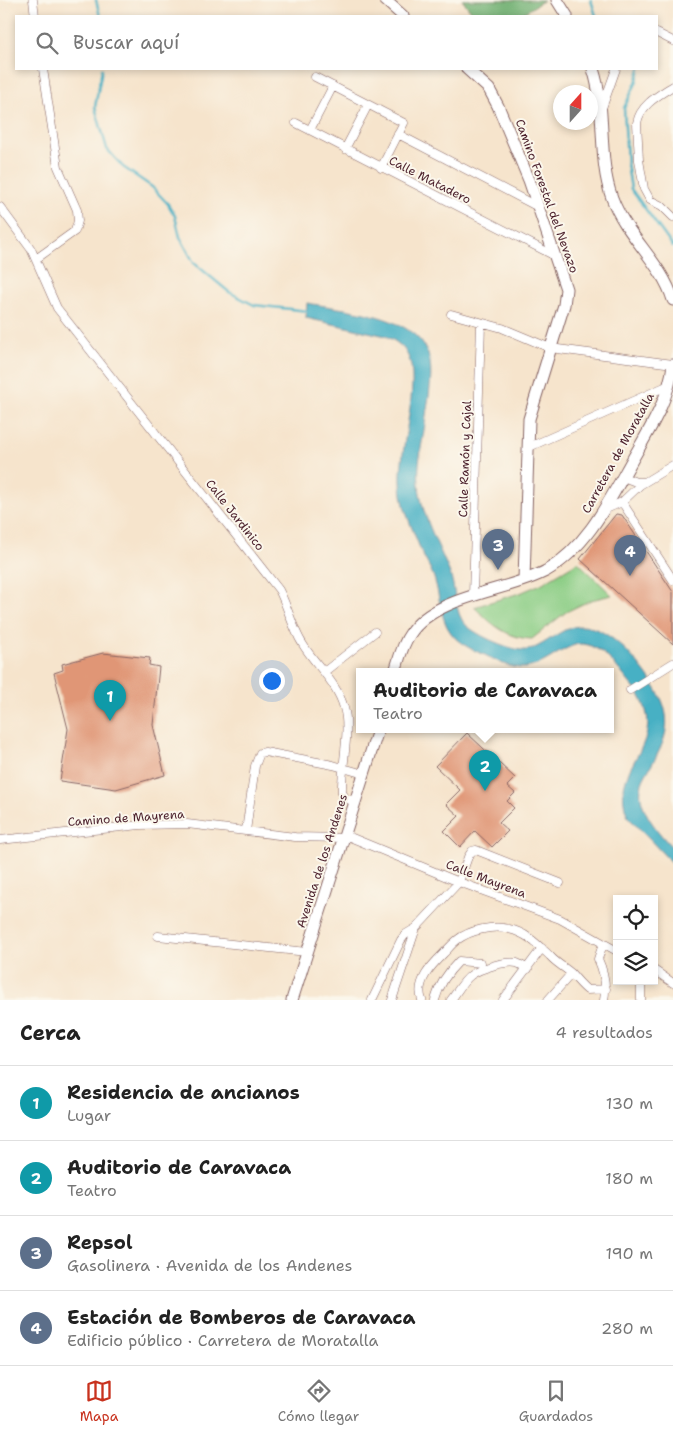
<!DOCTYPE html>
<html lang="es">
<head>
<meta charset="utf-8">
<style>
  body { margin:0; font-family:"Shantell Sans",sans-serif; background:#f6f6f6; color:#222 }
  .controls { position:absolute; right:15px; bottom:15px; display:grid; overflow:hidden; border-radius:0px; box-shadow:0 2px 8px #0003 }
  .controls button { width:45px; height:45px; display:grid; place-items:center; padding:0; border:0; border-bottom:1px solid #e0e0e0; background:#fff; color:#222; font:25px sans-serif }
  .compass { position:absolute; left:553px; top:85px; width:45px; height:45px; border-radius:50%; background:#fff; box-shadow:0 2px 8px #0003; rotate:21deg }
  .you { position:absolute; left:271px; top:680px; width:18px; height:18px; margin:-12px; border:4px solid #fff; border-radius:50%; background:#1a73e8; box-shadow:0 0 0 8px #1a73e833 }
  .badge { display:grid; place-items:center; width:32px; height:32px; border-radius:50%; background:#c8321e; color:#fff; font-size:16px; font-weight:700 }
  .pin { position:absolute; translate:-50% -41px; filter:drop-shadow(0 1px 2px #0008) }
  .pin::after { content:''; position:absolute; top:26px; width:18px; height:15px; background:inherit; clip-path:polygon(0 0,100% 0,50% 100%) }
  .popup { position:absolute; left:356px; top:668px; width:258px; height:65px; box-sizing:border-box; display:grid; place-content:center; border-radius:0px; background:#fff; filter:drop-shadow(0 1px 4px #0005); font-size:16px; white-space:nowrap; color:#767676 }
  .popup b { font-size:19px; color:#222 }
  .popup::after { content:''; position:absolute; left:50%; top:100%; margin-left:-10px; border:10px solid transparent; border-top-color:#fff }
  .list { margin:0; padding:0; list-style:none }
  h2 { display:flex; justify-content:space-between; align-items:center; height:65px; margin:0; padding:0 20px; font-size:21px }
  h2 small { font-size:16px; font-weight:400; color:#767676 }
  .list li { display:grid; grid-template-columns:32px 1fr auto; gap:15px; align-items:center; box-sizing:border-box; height:75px; padding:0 20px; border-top:1px solid #e0e0e0 }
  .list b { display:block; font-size:19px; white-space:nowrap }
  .list p { margin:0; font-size:16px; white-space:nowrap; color:#767676 }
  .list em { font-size:16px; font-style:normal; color:#767676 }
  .icon { flex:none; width:28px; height:28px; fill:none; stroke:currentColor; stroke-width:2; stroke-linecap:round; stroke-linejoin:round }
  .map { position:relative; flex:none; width:673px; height:1000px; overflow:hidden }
  .search { position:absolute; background:#fff; box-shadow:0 2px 8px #0003; left:15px; right:15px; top:15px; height:55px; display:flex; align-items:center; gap:12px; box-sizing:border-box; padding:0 18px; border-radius:0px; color:#767676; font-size:19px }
  .sheet { height:365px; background:#fff }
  nav { display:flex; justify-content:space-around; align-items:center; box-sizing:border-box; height:70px; border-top:1px solid #e0e0e0; background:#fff; font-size:14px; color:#767676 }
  nav a { display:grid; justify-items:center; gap:2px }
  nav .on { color:#c8321e }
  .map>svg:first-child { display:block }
</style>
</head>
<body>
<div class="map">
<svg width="673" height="1000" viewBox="0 0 673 1000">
  <rect width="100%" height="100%" fill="#fbf7ec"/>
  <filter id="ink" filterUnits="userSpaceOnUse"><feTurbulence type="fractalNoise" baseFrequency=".02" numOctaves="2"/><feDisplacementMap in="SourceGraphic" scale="10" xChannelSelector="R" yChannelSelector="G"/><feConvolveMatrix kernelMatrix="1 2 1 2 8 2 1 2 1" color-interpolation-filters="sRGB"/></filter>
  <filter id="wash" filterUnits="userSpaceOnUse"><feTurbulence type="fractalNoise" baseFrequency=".0096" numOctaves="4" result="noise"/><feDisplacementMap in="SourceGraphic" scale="20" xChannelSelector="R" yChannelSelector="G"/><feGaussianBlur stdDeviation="1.12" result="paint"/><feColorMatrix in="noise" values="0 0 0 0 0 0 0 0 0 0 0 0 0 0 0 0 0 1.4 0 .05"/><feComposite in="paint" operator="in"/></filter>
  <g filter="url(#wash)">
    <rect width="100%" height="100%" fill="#f6e4cc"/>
    <path fill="#8dce86" stroke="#6c7658" d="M578 562 612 595 591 600 566 612 532 639C506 638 492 624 474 607L520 593 541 584Z"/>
    <path fill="#72b173" stroke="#5e684f" d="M462 0H544L519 16H475Z"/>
    <path fill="#46b0c4" stroke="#486878" d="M307 303C344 310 423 314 430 362 433 382 427 404 425 424 422 444 417 465 419 485 421 514 438 544 449 571 456 586 454 614 466 625 476 635 513 652 527 650 539 649 557 632 570 628 605 615 646 670 660 696 673 723 665 742 651 766 647 773 642 780 641 788 637 808 660 835 673 848V864L628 817C607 766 666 749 642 700 639 693 633 687 628 681 616 666 595 636 572 646 556 652 542 667 524 668 510 669 497 661 485 655 473 650 459 644 451 633 439 617 440 593 433 575 430 567 425 560 421 551 413 529 401 507 401 483 399 450 421 382 408 356 404 346 395 341 386 336L306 318Z"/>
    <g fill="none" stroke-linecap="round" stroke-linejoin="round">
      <path stroke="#46b0c4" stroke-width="2.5" d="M96 0 100 16
        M591 0 596 16
        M102 69 95 107 107 149 123 167 152 187 168 204 175 216 180 237 194 263 229 292 254 305 308 311
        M640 69 636 83 624 108 627 163 631 189 673 247"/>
    </g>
    <g id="blocks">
      <path fill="#e09676" d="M616 514 622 515 673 592V644L580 559Z
        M103 653 150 658 149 665 159 667 153 725 165 775 116 789 60 781 68 729 54 673 63 670 62 664Z
        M467 733 515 778 507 786 515 793 507 801 514 808 499 823 508 831 492 847 475 831 460 847 444 831 459 816 446 804 460 790 435 766Z"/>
    </g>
  </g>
  <g filter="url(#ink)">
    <use href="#blocks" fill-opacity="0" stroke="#866463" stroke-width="1"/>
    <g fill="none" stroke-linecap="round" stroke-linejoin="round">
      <defs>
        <path id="street" d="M33 0 35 16
          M657 33 673 41
          M315 77 404 123 381 168
          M673 86C659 95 640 105 637 123L639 160 644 189 650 200 662 206 673 217
          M602 108 616 69
          M296 123 555 256
          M310 130 333 86
          M398 134 538 207
          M345 149 368 105
          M0 207 31 249 57 308 279 590C288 607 292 627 302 643 315 665 337 682 344 708 351 730 341 767 342 792L345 798 355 802
          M36 259 75 231 78 221 77 210 58 167 43 69
          M451 314 502 328 550 348 673 364
          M527 448 669 385
          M623 477 636 482H644
          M622 502 673 580
          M604 510 622 502 640 485 673 465
          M473 596 481 323
          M324 672 375 632
          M630 690 673 663
          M246 831 255 766 260 753 265 752 333 765 364 774
          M345 835 459 882 560 919 617 951
          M0 840 140 825 187 824 295 837 343 838
          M158 936 307 952
          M603 944 598 959C604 972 607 985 604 1000
          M654 970 673 983
          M372 1000 401 940 406 934 416 928 459 882 468 857 472 851 476 850 560 883
          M392 1000 416 928
          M422 1000C415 982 432 965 443 954 448 949 452 944 457 940 470 930 493 925 509 929 527 933 537 944 550 956 556 963 564 967 571 973 576 979 581 985 587 990L606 989
          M435 1000C439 985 448 972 459 961L481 963
          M451 1000C457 992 463 981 471 975 481 968 505 961 517 963 520 964 524 967 528 969
          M503 1000 542 948
          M548 1000 571 974
          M641 1000V981"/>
        <path id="secondary" d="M385 0 403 16
          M557 0 567 16
          M467 69 489 89 498 106 529 180 566 289 564 305 529 419 524 580
          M593 69C607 111 597 157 612 198 626 236 662 263 673 300
          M395 672C399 659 402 645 410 634 435 595 507 592 546 571 589 546 611 497 635 455 651 427 669 398 673 365
          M292 1000 378 730"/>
      </defs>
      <use href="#street" stroke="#866463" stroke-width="9"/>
      <use href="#secondary" stroke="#866463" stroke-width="13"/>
      <use href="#street" stroke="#fff" stroke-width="8"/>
      <use href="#secondary" stroke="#fff" stroke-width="11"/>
    </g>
  </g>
  <g text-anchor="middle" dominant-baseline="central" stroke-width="4" stroke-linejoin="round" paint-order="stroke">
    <g font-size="12" fill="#4a1f2b" stroke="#fbf7ec">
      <text transform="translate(430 180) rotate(27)">Calle Matadero</text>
      <text transform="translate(547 196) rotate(70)">Camino Forestal del Nevazo</text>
      <text transform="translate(618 453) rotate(-61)">Carretera de Moratalla</text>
      <text transform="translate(465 459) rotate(-88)">Calle Ramón y Cajal</text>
      <text transform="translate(235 515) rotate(52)">Calle Jardinico</text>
      <text transform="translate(126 818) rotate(-4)">Camino de Mayrena</text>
      <text transform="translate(322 861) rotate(-72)">Avenida de los Andenes</text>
      <text transform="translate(486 879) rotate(21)">Calle Mayrena</text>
    </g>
  </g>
</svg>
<div class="controls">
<button><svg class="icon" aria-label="locate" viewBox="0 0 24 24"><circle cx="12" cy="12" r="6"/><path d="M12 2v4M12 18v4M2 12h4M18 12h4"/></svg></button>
<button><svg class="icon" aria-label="layers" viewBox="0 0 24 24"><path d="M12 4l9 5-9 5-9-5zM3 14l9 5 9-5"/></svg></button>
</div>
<svg class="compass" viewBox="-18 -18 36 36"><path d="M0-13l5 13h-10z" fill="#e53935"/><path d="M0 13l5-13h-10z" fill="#767676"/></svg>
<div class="you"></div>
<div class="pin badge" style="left:110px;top:721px;background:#0f9aa8">1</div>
<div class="pin badge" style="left:485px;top:791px;background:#0f9aa8">2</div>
<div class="popup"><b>Auditorio de Caravaca</b>Teatro</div>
<div class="pin badge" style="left:498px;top:570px;background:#5c6f8a">3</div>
<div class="pin badge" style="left:630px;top:576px;background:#5c6f8a">4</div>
<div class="search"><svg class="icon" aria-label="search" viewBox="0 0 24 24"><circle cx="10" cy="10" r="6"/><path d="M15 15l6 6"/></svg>Buscar aquí</div>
</div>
<section class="sheet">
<h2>Cerca<small>4 resultados</small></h2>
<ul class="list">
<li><span class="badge" style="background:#0f9aa8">1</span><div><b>Residencia de ancianos</b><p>Lugar</p></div><em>130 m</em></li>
<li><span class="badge" style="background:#0f9aa8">2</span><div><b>Auditorio de Caravaca</b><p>Teatro</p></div><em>180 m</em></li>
<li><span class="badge" style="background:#5c6f8a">3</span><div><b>Repsol</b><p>Gasolinera · Avenida de los Andenes</p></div><em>190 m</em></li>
<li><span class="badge" style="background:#5c6f8a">4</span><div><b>Estación de Bomberos de Caravaca</b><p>Edificio público · Carretera de Moratalla</p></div><em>280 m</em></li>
</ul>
</section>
<nav>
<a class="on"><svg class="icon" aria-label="map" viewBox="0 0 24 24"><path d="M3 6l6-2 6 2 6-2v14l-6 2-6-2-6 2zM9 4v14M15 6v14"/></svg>Mapa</a>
<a><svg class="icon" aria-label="directions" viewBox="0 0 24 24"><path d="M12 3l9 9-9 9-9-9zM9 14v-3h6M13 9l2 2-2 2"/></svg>Cómo llegar</a>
<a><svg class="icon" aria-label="saved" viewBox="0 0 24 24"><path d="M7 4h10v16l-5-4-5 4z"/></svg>Guardados</a>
</nav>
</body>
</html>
